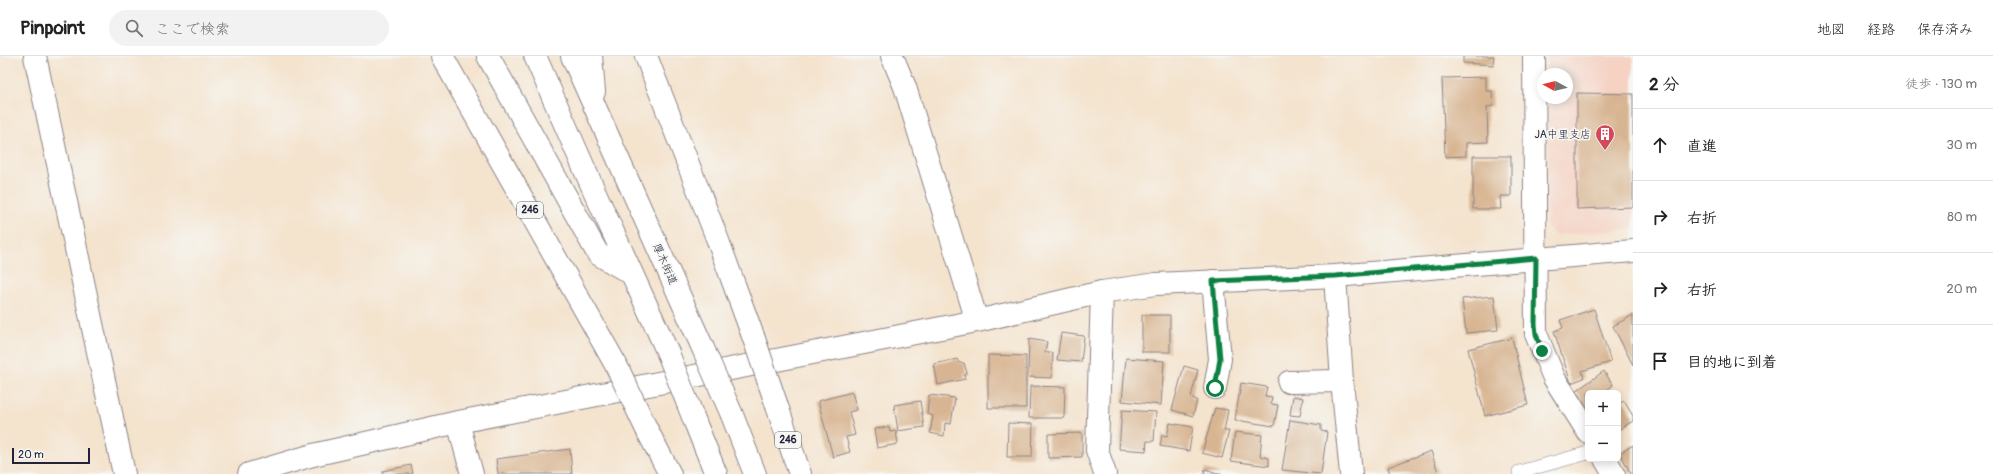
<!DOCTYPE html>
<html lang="ja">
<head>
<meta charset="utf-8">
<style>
  body { margin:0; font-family:Pangolin,"Klee One",sans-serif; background:#f2f2f2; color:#222 }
  .controls { position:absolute; right:12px; bottom:12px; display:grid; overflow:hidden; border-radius:6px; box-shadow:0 2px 10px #0003 }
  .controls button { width:36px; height:36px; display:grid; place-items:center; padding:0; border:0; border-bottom:1px solid #e0e0e0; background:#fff; color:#222; font:20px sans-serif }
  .compass { position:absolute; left:1537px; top:12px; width:36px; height:36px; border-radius:50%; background:#fff; box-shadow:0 2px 10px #0003; rotate:278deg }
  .scale { position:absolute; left:12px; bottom:10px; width:78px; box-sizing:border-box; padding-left:4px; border:2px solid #22223b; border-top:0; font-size:11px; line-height:14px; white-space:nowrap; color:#22223b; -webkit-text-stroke:3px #f6f6f2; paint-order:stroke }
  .stop { position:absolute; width:12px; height:12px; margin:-9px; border:3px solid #0b8043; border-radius:50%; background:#fff }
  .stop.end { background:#0b8043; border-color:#fff; box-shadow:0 1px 4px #0008 }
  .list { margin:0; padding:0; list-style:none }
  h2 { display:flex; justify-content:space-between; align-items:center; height:52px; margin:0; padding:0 16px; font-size:17px }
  h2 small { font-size:13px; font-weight:400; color:#767676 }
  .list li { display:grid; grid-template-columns:26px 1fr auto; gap:12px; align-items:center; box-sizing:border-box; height:72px; padding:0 16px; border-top:1px solid #e0e0e0 }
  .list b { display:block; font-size:15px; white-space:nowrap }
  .list em { font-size:13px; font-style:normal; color:#767676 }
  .icon { flex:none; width:22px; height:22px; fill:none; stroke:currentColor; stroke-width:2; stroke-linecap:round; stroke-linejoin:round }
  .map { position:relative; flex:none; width:1633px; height:418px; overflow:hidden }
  header { display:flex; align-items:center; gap:24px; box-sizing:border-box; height:56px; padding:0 20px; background:#fff; border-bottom:1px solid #e0e0e0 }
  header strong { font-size:19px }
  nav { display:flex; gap:22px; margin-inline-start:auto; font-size:14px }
  .search { width:280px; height:36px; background:#f2f2f2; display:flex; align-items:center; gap:10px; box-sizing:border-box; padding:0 14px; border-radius:22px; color:#767676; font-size:15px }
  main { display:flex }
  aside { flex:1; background:#fff }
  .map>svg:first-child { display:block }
</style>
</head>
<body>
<header>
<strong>Pinpoint</strong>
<div class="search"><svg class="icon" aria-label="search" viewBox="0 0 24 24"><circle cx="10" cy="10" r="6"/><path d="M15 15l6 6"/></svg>ここで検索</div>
<nav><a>地図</a><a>経路</a><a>保存済み</a></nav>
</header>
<main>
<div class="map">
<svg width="1633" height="418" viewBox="0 0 1633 418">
  <rect width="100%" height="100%" fill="#f6f6f2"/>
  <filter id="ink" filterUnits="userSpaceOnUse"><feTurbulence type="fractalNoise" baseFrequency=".025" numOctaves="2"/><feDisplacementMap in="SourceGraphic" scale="8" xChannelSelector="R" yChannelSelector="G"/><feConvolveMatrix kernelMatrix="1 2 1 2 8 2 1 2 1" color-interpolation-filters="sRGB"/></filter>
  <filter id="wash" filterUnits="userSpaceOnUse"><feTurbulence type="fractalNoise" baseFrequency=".012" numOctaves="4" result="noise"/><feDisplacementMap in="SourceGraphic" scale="16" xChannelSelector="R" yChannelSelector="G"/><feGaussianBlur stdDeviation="0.9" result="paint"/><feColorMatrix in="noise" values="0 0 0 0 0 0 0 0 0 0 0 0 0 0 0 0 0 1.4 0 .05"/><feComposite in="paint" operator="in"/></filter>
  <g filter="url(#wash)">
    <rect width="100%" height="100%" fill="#f4e3cd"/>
    <path fill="#f5d2c2" d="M1548 0H1633V173L1555 179 1547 171 1548 42H1567V18H1548Z"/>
    <g id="blocks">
      <path fill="#d8b592" d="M1463 0H1494L1493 9 1463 7Z
        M1486 21V35H1492L1493 50 1487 51 1488 86 1466 87V100L1445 101 1442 22Z
        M1577 37 1633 38V151L1577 153Z
        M1473 100H1511V140H1500L1501 153H1473Z
        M1494 240 1498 274 1466 277 1462 243Z
        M1594 253 1611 306 1582 315 1584 322 1571 327 1554 275 1563 272 1560 264Z
        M1142 259H1170V296H1142Z
        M1633 259V309L1613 270Z
        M1061 277 1084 280 1081 306 1057 304Z
        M1512 282 1528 349 1485 360 1468 293Z
        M1029 283 1047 286 1045 296 1053 297 1052 322 1028 321Z
        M988 299 1026 300V352H988Z
        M1126 302 1164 305 1161 349 1122 345Z
        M957 303 959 307H964L967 317 964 319 965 323 938 329 934 308Z
        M1184 310 1198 314 1191 341 1197 344 1193 360 1172 354Z
        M1604 315 1613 329 1605 336 1606 337H1588V354L1576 335Z
        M1241 327 1267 331 1265 340 1272 341 1271 348 1278 349 1274 370 1235 364Z
        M1030 330 1065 331 1064 362H1029Z
        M852 336 857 354 849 356 855 379 846 381 850 396 833 401 818 345Z
        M929 339 955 342 951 368 945 367 944 380 930 377 933 360 927 358Z
        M1293 340 1303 342 1300 360 1290 359Z
        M920 345 924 371 898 375 894 349Z
        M1624 345 1633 360V365L1618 374V348Z
        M1215 352 1228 354 1224 375H1229L1222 402 1202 397Z
        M1122 354 1156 356 1154 385H1147L1146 395 1119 393Z
        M1290 364 1321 369V375L1327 376 1321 418 1282 414Z
        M1008 367 1033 368 1032 401H1007Z
        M1170 367 1193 371 1189 395 1160 390 1162 379 1167 380Z
        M889 371 890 376 896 375 898 388 877 392 874 373Z
        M1235 376 1262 379 1260 400 1269 402V410L1231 405Z
        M1082 377V401L1048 402V378Z
        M1633 389V418H1631L1620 397Z
        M570 393 572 418H498L496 403Z
        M1431 395 1438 416 1433 418H1390L1388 411Z
        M411 409 413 418H383V415Z
        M1205 413 1221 418H1204Z"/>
    </g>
  </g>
  <g filter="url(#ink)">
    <use href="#blocks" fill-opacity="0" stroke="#8b8284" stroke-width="1"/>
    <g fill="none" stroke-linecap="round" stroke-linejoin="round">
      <defs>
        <path id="lane" d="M1519 416 1588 397"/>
        <path id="street" d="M35 0 124 418
          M1534 0 1536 278 1554 322 1588 376
          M1335 220 1342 325 1351 418
          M1213 225 1220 303 1215 332
          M1102 236 1097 394 1105 418
          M1289 326 1342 325
          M458 366 472 418
          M1605 403 1614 418"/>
        <path id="secondary" d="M892 0 905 31 977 265
          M249 418 313 399 458 366 977 265 1102 236 1156 228 1335 220 1633 195"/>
        <path id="highway" d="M442 0 616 309
          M488 0 598 198 632 218
          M535 0 588 121 668 297
          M572 0 702 290
          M591 0 594 36
          M646 0 717 182 753 280
          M777 350 800 418
          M732 359 755 418
          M695 366 716 418
          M648 376 670 418"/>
      </defs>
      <use href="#lane" stroke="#8b8284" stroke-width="14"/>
      <use href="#street" stroke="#8b8284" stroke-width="24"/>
      <use href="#secondary" stroke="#8b8284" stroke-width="24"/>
      <use href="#highway" stroke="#8b8284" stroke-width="24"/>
      <use href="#lane" stroke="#fff" stroke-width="13"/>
      <use href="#street" stroke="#fff" stroke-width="22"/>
      <use href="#secondary" stroke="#fff" stroke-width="22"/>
      <use href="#highway" stroke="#fff" stroke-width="22"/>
      <defs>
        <path id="highway-bridge" d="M753 280 777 350
          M702 290 732 359
          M668 297 695 366
          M616 309 648 376"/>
      </defs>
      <use href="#highway-bridge" stroke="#8b8284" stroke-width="24" stroke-linecap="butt"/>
      <use href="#highway-bridge" stroke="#fff" stroke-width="22"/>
    </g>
  </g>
  <g fill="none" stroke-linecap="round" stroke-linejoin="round" filter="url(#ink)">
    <path stroke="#0b8043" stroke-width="5" d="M1215 332 1220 303 1213 225 1335 220 1536 202 1535 268 1536 278 1542 295"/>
  </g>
  <defs>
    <symbol id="building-pin" viewBox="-11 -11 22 30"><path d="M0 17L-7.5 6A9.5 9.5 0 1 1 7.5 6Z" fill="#d1495b" stroke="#f6f6f2"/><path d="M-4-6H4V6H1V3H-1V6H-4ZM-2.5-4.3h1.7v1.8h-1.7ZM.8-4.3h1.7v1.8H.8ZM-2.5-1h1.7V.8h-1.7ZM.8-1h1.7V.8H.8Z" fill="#fff"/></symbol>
  </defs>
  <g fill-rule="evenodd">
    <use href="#building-pin" x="1594" y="67" width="22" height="30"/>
  </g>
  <g text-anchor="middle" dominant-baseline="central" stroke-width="3.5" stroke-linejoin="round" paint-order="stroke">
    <g fill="#f6f6f2" stroke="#626272" stroke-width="1">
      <rect x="517" y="146" width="26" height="16" rx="3"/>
      <rect x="775" y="376" width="26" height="16" rx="3"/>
    </g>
    <g font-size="10" font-weight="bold" fill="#22223b">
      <text x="530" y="154">246</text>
      <text x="788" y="384">246</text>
    </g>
    <g font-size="11" fill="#22223b" stroke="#f6f6f2" text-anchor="end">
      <text x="1591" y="78">JA中里支店</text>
    </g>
    <g font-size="11" fill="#22223b" stroke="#f6f6f2">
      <text transform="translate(665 208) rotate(66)">厚木街道</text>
    </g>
  </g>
</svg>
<div class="controls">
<button>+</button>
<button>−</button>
</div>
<svg class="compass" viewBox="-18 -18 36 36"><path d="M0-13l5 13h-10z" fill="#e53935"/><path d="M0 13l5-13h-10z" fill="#767676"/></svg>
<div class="scale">20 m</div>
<div class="stop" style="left:1215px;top:332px"></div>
<div class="stop end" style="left:1542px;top:295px"></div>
</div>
<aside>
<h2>2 分<small>徒歩 · 130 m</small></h2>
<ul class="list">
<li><svg class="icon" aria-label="ahead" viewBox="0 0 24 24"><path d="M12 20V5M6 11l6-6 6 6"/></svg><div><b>直進</b></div><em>30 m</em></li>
<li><svg class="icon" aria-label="right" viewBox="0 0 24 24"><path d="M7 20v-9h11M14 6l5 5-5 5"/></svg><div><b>右折</b></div><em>80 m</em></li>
<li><svg class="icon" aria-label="right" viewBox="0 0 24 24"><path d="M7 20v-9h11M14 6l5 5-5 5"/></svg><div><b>右折</b></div><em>20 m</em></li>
<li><svg class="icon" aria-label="arrive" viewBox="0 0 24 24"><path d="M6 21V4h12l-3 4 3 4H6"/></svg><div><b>目的地に到着</b></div></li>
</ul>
</aside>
</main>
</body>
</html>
